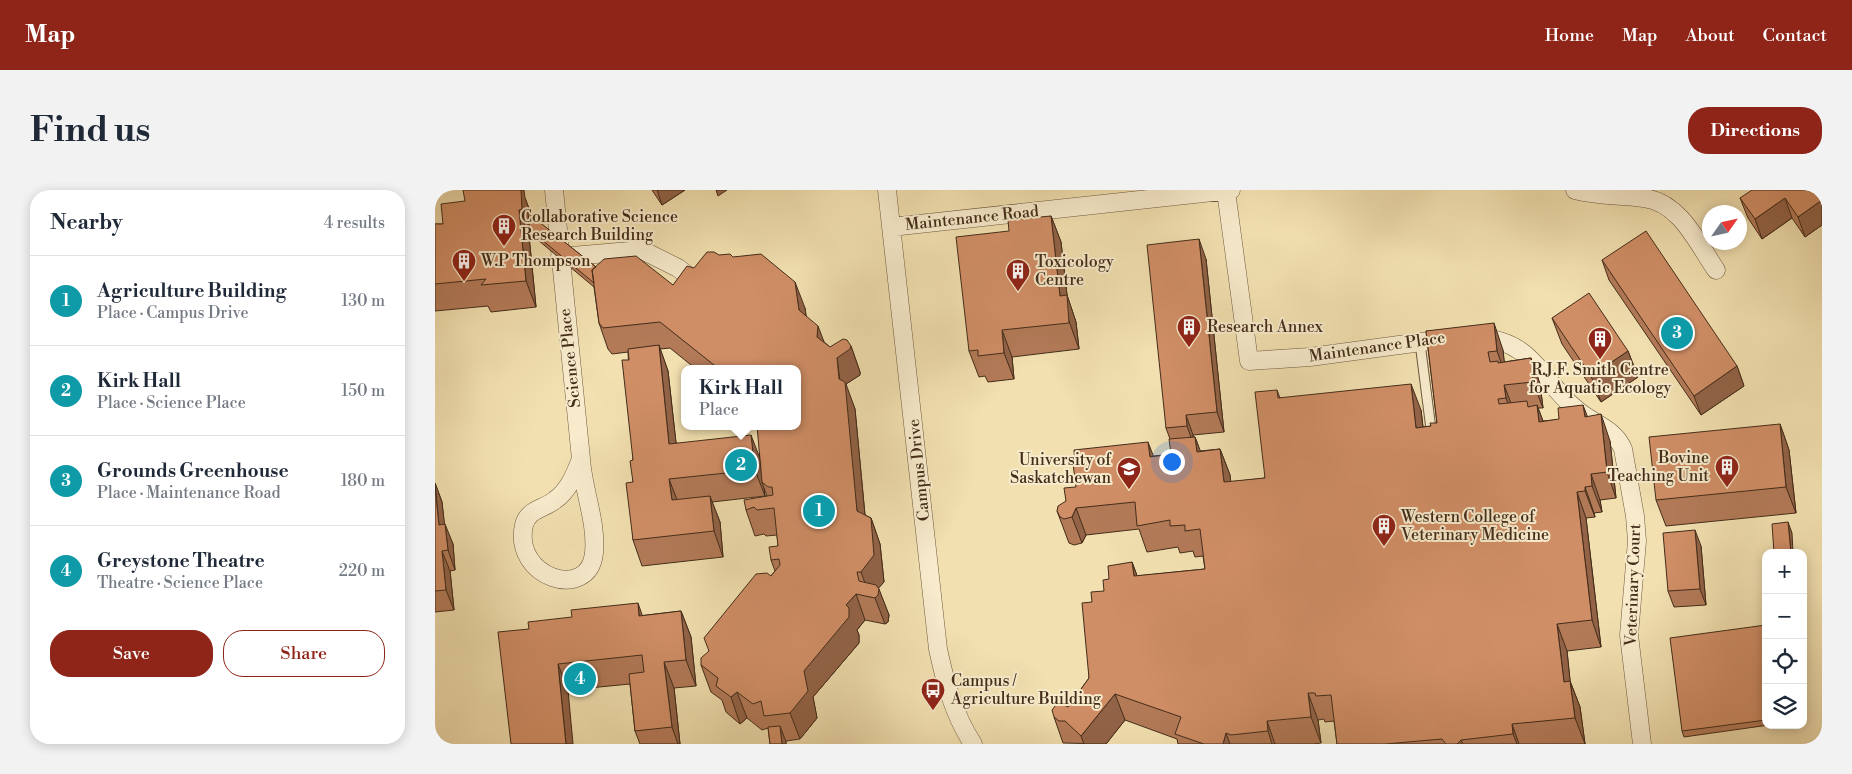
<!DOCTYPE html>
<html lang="en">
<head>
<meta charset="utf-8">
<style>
  body { margin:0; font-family:"Libre Bodoni",serif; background:#f2f2f3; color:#1f2937 }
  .controls { position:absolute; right:15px; bottom:15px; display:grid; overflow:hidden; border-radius:10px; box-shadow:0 2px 12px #0003 }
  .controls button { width:45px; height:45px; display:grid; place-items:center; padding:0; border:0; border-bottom:1px solid #e0e1e3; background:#fff; color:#1f2937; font:25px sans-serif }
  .compass { position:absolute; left:1267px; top:15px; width:45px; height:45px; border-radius:50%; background:#fff; box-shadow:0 2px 12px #0003; rotate:56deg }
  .you { position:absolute; left:736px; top:271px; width:18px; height:18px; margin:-12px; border:4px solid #fff; border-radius:50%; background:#1a73e8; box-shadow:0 0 0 8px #1a73e833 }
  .badge { display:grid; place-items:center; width:32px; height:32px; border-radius:50%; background:#8f2418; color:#fff; font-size:16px; font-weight:700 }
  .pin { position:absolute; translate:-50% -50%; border:2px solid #fff; box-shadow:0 1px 5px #0006 }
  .popup { position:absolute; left:246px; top:175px; width:120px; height:65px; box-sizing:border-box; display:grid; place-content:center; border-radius:10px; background:#fff; filter:drop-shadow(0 1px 4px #0005); font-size:16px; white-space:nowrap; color:#747a83 }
  .popup b { font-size:19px; color:#1f2937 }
  .popup::after { content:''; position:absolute; left:50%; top:100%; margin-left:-10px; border:10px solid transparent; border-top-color:#fff }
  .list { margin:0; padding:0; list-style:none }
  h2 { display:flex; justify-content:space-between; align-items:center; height:65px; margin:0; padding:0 20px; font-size:21px }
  h2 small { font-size:16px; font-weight:400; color:#747a83 }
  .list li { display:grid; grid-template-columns:32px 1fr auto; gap:15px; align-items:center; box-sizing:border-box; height:90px; padding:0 20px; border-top:1px solid #e0e1e3 }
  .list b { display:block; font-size:19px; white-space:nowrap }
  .list p { margin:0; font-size:16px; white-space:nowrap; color:#747a83 }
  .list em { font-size:16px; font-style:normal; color:#747a83 }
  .actions { display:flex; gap:10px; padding:15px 20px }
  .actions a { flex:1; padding:11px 0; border:1px solid #8f2418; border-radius:20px; text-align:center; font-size:18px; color:#8f2418 }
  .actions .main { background:#8f2418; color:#fff }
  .icon { flex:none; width:28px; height:28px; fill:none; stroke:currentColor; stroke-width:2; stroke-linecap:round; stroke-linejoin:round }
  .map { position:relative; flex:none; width:1387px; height:554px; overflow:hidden; border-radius:20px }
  header { display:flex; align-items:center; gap:30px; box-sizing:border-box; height:70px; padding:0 25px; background:#8f2418; color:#fff }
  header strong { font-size:24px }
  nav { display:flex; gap:28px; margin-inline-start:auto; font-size:18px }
  .intro { display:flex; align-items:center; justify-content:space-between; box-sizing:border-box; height:120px; padding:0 30px }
  h1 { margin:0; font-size:35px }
  .button { padding:12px 22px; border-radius:20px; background:#8f2418; color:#fff; font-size:18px; font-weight:700 }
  main { display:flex; gap:30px; padding:0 30px }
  aside { flex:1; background:#fff; border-radius:20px; box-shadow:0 2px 12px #0003 }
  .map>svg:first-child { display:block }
</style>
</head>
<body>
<header>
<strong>Map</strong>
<nav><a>Home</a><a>Map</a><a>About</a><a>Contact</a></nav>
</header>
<div class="intro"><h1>Find us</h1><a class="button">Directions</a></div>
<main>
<aside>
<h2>Nearby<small>4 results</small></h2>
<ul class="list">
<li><span class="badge" style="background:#0f9aa8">1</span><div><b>Agriculture Building</b><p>Place · Campus Drive</p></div><em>130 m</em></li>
<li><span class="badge" style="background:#0f9aa8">2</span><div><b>Kirk Hall</b><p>Place · Science Place</p></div><em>150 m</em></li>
<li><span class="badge" style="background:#0f9aa8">3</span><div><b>Grounds Greenhouse</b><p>Place · Maintenance Road</p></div><em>180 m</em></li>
<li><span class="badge" style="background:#0f9aa8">4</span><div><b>Greystone Theatre</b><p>Theatre · Science Place</p></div><em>220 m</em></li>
</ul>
<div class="actions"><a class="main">Save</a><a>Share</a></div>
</aside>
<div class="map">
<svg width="1387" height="554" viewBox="0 0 1387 554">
  <rect width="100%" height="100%" fill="#f2e0b0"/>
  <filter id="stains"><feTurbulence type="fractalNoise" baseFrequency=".004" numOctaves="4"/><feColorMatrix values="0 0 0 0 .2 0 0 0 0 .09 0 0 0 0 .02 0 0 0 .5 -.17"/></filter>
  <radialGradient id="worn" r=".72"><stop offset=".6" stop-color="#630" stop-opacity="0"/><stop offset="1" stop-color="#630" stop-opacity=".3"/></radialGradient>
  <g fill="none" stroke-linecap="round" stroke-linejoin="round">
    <defs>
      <path id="service" d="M985 153 997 247"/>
      <path id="minor" d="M119 0 146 269
        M452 0 503 459C510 492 519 525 538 554
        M1140 0C1163 6 1186 5 1209 8 1245 12 1263 54 1281 80
        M791 1 814 171 875 167 1016 148
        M456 37 796 0
        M125 67 207 60 243 78 267 96
        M1042 147C1100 151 1105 190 1142 220 1158 234 1179 238 1188 259L1200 326 1202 351 1194 445 1207 554
        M146 269C148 300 162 332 159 363 154 412 77 388 89 335 93 319 109 319 120 310 134 300 140 284 146 269Z"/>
    </defs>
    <use href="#service" stroke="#6f5940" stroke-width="11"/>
    <use href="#minor" stroke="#6f5940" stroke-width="19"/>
    <use href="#service" stroke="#f7ebcc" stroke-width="9"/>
    <use href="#minor" stroke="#f7ebcc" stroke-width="18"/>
  </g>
  <path fill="#b37a58" stroke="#432c1a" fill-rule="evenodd" d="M217 0H250L227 15Z
    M1387 0V35L1370 47 1357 28 1327 49 1313 28 1305 8Z
    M90 8 95 21V25L161 77 238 95 370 118 371 126 389 152 395 157 416 156 425 182V185L411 194V196L420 219 430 325 436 328 445 354 449 392 443 398 454 425 453 432 450 434 430 430 422 440 424 445V453L378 507 382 528 365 549 351 551V554H335L333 538 327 540 312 528 305 534 291 522 287 510 276 502 266 475 274 461 340 381 336 370 343 356 342 345 331 346 329 344 320 346 311 320 332 306 329 298 330 306 277 312 285 332 288 367 207 376 198 350V270L193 162 177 164 173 159 164 133 159 97 97 45 94 46 101 117 56 122 53 116 0 121V34H8ZM235 158 261 179H362L324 267 241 253 233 181 225 159Z
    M616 26 626 52 632 105 641 132 644 159 577 167 579 189 553 192 550 186 544 187 534 161 574 41Z
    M771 69 789 242 758 245 759 247H760L765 261 785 259 795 285V292L830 288 842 200 845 208 986 220 988 237 996 236 1002 233 991 141 1068 160 1069 172 1096 168 1105 194 1108 218H1103L1108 231 1153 227 1175 251 1181 308 1165 310 1167 322 1159 323 1160 327 1151 328 1166 457 1132 461 1135 491 1145 517 1150 554H902L899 531 890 532 889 529 883 530 886 553 878 554H743L742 549 690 530 671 554 628 553 619 527 633 517 654 488 657 412 669 401 674 389 697 372 702 386 770 379 768 366 760 367 758 361 745 363 743 357 712 362 704 339 651 345 647 353 639 355 634 353 622 321 631 311 641 297 719 266 736 264 735 249 731 238Z
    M1167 70 1302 176 1309 196 1266 225 1174 90Z
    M1117 128 1193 161 1203 187 1166 212 1127 154Z
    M1345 234 1354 260 1361 323 1231 336 1221 310Z
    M0 293 7 312 9 334 18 354 20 380 15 381 19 420 0 422Z
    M1266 356 1271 415 1239 417 1233 401Z
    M246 421 256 447 261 496 239 498 245 554H205L200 541 195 494 133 500 94 439Z
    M1331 435V535H1334L1249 547 1247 541Z"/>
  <path fill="#926347" stroke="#432c1a" d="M83 0H89L90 8 95 21 96 41 95 40 87 19Z
    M222 0H250L227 15Z
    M281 0H292L283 6Z
    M1350 8 1357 28 1327 49 1320 29Z
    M1387 10V35L1370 47 1363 27Z
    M84 20 94 46 101 117 91 91Z
    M616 26 626 52 632 105 641 132 644 159 625 106Z
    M764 49 771 69 789 242 782 222Z
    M360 92 370 118 374 146 364 120Z
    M1059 133 1068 160 1071 187 1062 161Z
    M383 136 393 162 382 147Z
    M567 140 577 167 579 189 569 163Z
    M224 155 233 181 244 280 234 254Z
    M416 156 425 182V185L411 194 420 219 432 347 422 321 402 168Z
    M1193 161 1203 187 1166 212 1156 186Z
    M1096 168 1105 194 1108 218 1098 192Z
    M1302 176 1309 196 1266 225 1259 206Z
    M976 194 986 220 991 264 981 238Z
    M1069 195 1079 221 1080 234 1071 208Z
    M1102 215 1112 242 1104 232Z
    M1148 215 1158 241 1150 227Z
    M1166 224 1175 251 1181 308 1172 282Z
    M751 225 758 245 759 256 752 236Z
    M1345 234 1354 260 1361 323 1351 297Z
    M316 245 326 271 327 292 329 298 330 306 320 280Z
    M760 247 770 273 762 262Z
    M713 252 723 278 715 267Z
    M785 259 795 285 799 319 789 292Z
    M1156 284 1165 310 1167 322 1157 296Z
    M234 289 244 315 237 310Z
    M0 293 7 312 12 355 4 335Z
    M1150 297 1159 323 1160 327 1150 301Z
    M1142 302 1151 328 1166 457 1157 430Z
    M275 306 285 332 288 367 279 341Z
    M641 318 651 345 647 353 637 327Z
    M436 328 445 354 449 392 436 407H435L426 382Z
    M1353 332 1357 343 1358 363H1356Z
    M10 334 18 354 20 380 13 360Z
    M1260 340 1266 356 1271 415 1265 399Z
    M7 361 15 381 19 420 11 400Z
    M697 372 707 399 699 386Z
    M444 399 454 425 453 432 450 434 440 408Z
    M421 404 430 430 422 440 424 445V453L378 507 382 528 365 549 355 523 369 481 411 415Z
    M203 413 212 439 204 426Z
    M246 421 256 447 261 496 251 470Z
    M1122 434 1132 461 1138 518 1129 492Z
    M229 472 239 498 245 554H243L237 537Z
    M123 474 133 500 138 554H131Z
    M1135 491 1145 517 1150 554 1140 528Z
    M302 502 312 528 305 534 296 507Z
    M873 503 883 530 886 553 876 527Z
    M680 504 690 530 671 554H649L646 546Z
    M1368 516 1370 530 1368 525Z
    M832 531 840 554H837L833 541Z
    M1077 534 1084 554H1082L1078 544Z
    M345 536 351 552V554H347Z
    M791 543 795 554H788Z
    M1026 550 1028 554H1022Z"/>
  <path fill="#d08e66" stroke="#432c1a" d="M28 0H86L87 19 84 20 91 91 46 95 51 89 0 94V34H8L6 14 30 11Z
    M1317 0H1387V10L1363 27 1350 8 1320 29 1305 8Z
    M93 23 161 77 157 80 159 93 95 40Z
    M616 26 625 106 632 105 634 133 567 140 569 163 543 166V160L534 161 521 47 574 41 573 30Z
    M1211 41 1302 176 1259 206 1167 70Z
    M764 49 782 222 751 225 752 236 731 238 712 55Z
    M272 62H279L284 65 295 64 298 67 326 64 360 92 364 120 383 136 382 147 395 157 408 149 412 150 416 156 415 159 402 168 404 189 410 192 422 321 436 328 439 365 426 382H422L424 391 441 395 444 399 443 405 440 408 421 404 411 415 414 418V427L369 481 373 501 355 523 329 526 326 511 318 514 302 502 296 507 281 496 283 488 266 475V468L274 461 269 448 321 384 332 383 336 386 345 375 344 369 336 370 334 357 343 356 339 318 322 320 319 317 311 320 309 310 338 305 337 297H333L327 292 322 236H362V179H284L225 132 168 138 164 133 157 80 169 69 201 66 238 95 252 76 259 78Z
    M1154 103 1193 161 1156 186 1117 128Z
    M1059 133 1062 161 1053 162 1055 172 1063 171V173L1096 168 1098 192 1069 195 1071 208 1063 209 1064 214 1092 211 1093 217 1102 215 1104 232 1124 229 1123 218 1148 215 1150 227 1166 224 1172 282 1156 284 1157 296 1150 297V301L1142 302 1157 430 1122 434 1129 492 1135 491 1140 528 1077 534 1078 544 1026 550 1022 554H1011L1007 549 950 554H902L896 505 881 506 880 503H873L876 527 832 531 833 541 796 545 791 543 788 554H769L740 544 746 527 680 504 646 546 630 531H624L619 527 617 520 621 515 627 514 633 517 654 488 647 413 657 412 656 402 669 401 668 390 674 389 673 376 697 372 699 386 770 379 765 339 750 341V335L735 336V330L702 336 700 312 641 318 637 327 629 329 625 327 622 321 623 316 631 311 629 298 641 297 638 274H640L639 260 713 252 715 267 736 264 734 249 760 247 762 262 785 259 789 292 830 288 820 202 842 200 843 208 976 194 981 238 996 236 995 233H1002L991 141Z
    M224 155 234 254 316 245 320 280 234 289 237 310 275 306 279 341 198 350 191 293 198 292 195 271 198 270 187 170H194L193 159Z
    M1345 234 1351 297 1221 310 1214 247Z
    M0 297 4 335 10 334 13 360 7 361 11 400 0 401Z
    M1353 332 1356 363H1339L1337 334Z
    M1260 340 1265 399 1233 401 1228 343Z
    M203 413 204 426 246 421 251 470 229 472 237 537 200 541 194 484 209 482 207 465 123 474 131 554H76L63 442 94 439 93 432 137 427 136 420Z
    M1331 435V530L1247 541 1235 448Z
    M345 536 347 554H335L333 537Z"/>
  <defs>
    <symbol id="building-pin" viewBox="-11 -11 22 30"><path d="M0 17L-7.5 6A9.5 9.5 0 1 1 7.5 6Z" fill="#8f2418" stroke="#f7ebcc"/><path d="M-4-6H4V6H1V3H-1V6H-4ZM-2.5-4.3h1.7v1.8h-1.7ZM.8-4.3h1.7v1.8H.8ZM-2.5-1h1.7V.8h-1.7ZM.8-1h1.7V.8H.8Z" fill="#fff"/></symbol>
    <symbol id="university-pin" viewBox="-11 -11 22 30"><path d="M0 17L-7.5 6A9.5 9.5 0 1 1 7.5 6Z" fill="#8f2418" stroke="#f7ebcc"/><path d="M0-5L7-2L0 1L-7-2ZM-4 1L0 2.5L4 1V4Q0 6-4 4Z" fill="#fff"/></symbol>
    <symbol id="bus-pin" viewBox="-11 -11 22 30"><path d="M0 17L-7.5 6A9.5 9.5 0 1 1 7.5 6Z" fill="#8f2418" stroke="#f7ebcc"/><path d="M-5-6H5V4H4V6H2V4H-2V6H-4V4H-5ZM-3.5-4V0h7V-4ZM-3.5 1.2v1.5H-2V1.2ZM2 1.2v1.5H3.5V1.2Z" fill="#fff"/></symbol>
  </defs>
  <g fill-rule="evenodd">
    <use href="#building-pin" x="55" y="22" width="28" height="38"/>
    <use href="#building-pin" x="15" y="57" width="28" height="38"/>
    <use href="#building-pin" x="569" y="67" width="28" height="38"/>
    <use href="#building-pin" x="740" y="123" width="28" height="38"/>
    <use href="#building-pin" x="1151" y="135" width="28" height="38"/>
    <use href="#building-pin" x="1278" y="263" width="28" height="38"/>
    <use href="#university-pin" x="680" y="265" width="28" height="38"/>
    <use href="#building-pin" x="935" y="322" width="28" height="38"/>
    <use href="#bus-pin" x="484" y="486" width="28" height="38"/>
  </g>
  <g text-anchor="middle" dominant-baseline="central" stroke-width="4" stroke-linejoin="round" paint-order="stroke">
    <g font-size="16" fill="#432c1a" stroke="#f7ebcc" text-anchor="start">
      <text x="86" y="27">Collaborative Science<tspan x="86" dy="18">Research Building</tspan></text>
      <text x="46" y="71">W.P Thompson</text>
      <text x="600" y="72">Toxicology<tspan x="600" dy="18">Centre</tspan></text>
      <text x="772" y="137">Research Annex</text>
      <text x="1165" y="180" text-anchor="middle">R.J.F. Smith Centre<tspan x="1165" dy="18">for Aquatic Ecology</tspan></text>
      <text x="1274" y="268" text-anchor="end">Bovine<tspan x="1274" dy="18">Teaching Unit</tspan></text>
      <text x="676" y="270" text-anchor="end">University of<tspan x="676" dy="18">Saskatchewan</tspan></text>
      <text x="966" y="327">Western College of<tspan x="966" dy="18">Veterinary Medicine</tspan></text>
      <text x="516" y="491">Campus /<tspan x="516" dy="18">Agriculture Building</tspan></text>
    </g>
    <g font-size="16" fill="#432c1a" stroke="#f7ebcc">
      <text transform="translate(537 28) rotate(-6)">Maintenance Road</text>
      <text transform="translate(942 157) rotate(-8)">Maintenance Place</text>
      <text transform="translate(135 168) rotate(-96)">Science Place</text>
      <text transform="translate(484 280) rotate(-96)">Campus Drive</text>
      <text transform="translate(1198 395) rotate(-88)">Veterinary Court</text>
    </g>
  </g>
  <rect width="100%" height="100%" filter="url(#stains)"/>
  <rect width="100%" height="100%" fill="url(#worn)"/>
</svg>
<div class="controls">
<button>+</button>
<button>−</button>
<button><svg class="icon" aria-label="locate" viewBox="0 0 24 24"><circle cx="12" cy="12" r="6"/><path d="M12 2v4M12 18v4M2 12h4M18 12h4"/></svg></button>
<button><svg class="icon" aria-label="layers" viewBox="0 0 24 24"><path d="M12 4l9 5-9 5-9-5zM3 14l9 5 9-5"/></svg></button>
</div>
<svg class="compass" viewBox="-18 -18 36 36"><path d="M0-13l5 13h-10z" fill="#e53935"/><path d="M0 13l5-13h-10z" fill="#747a83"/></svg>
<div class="you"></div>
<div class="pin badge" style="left:384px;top:321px;background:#0f9aa8">1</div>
<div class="pin badge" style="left:306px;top:275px;background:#0f9aa8">2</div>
<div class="popup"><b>Kirk Hall</b>Place</div>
<div class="pin badge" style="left:1242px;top:143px;background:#0f9aa8">3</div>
<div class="pin badge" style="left:145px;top:489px;background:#0f9aa8">4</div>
</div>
</main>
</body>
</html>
